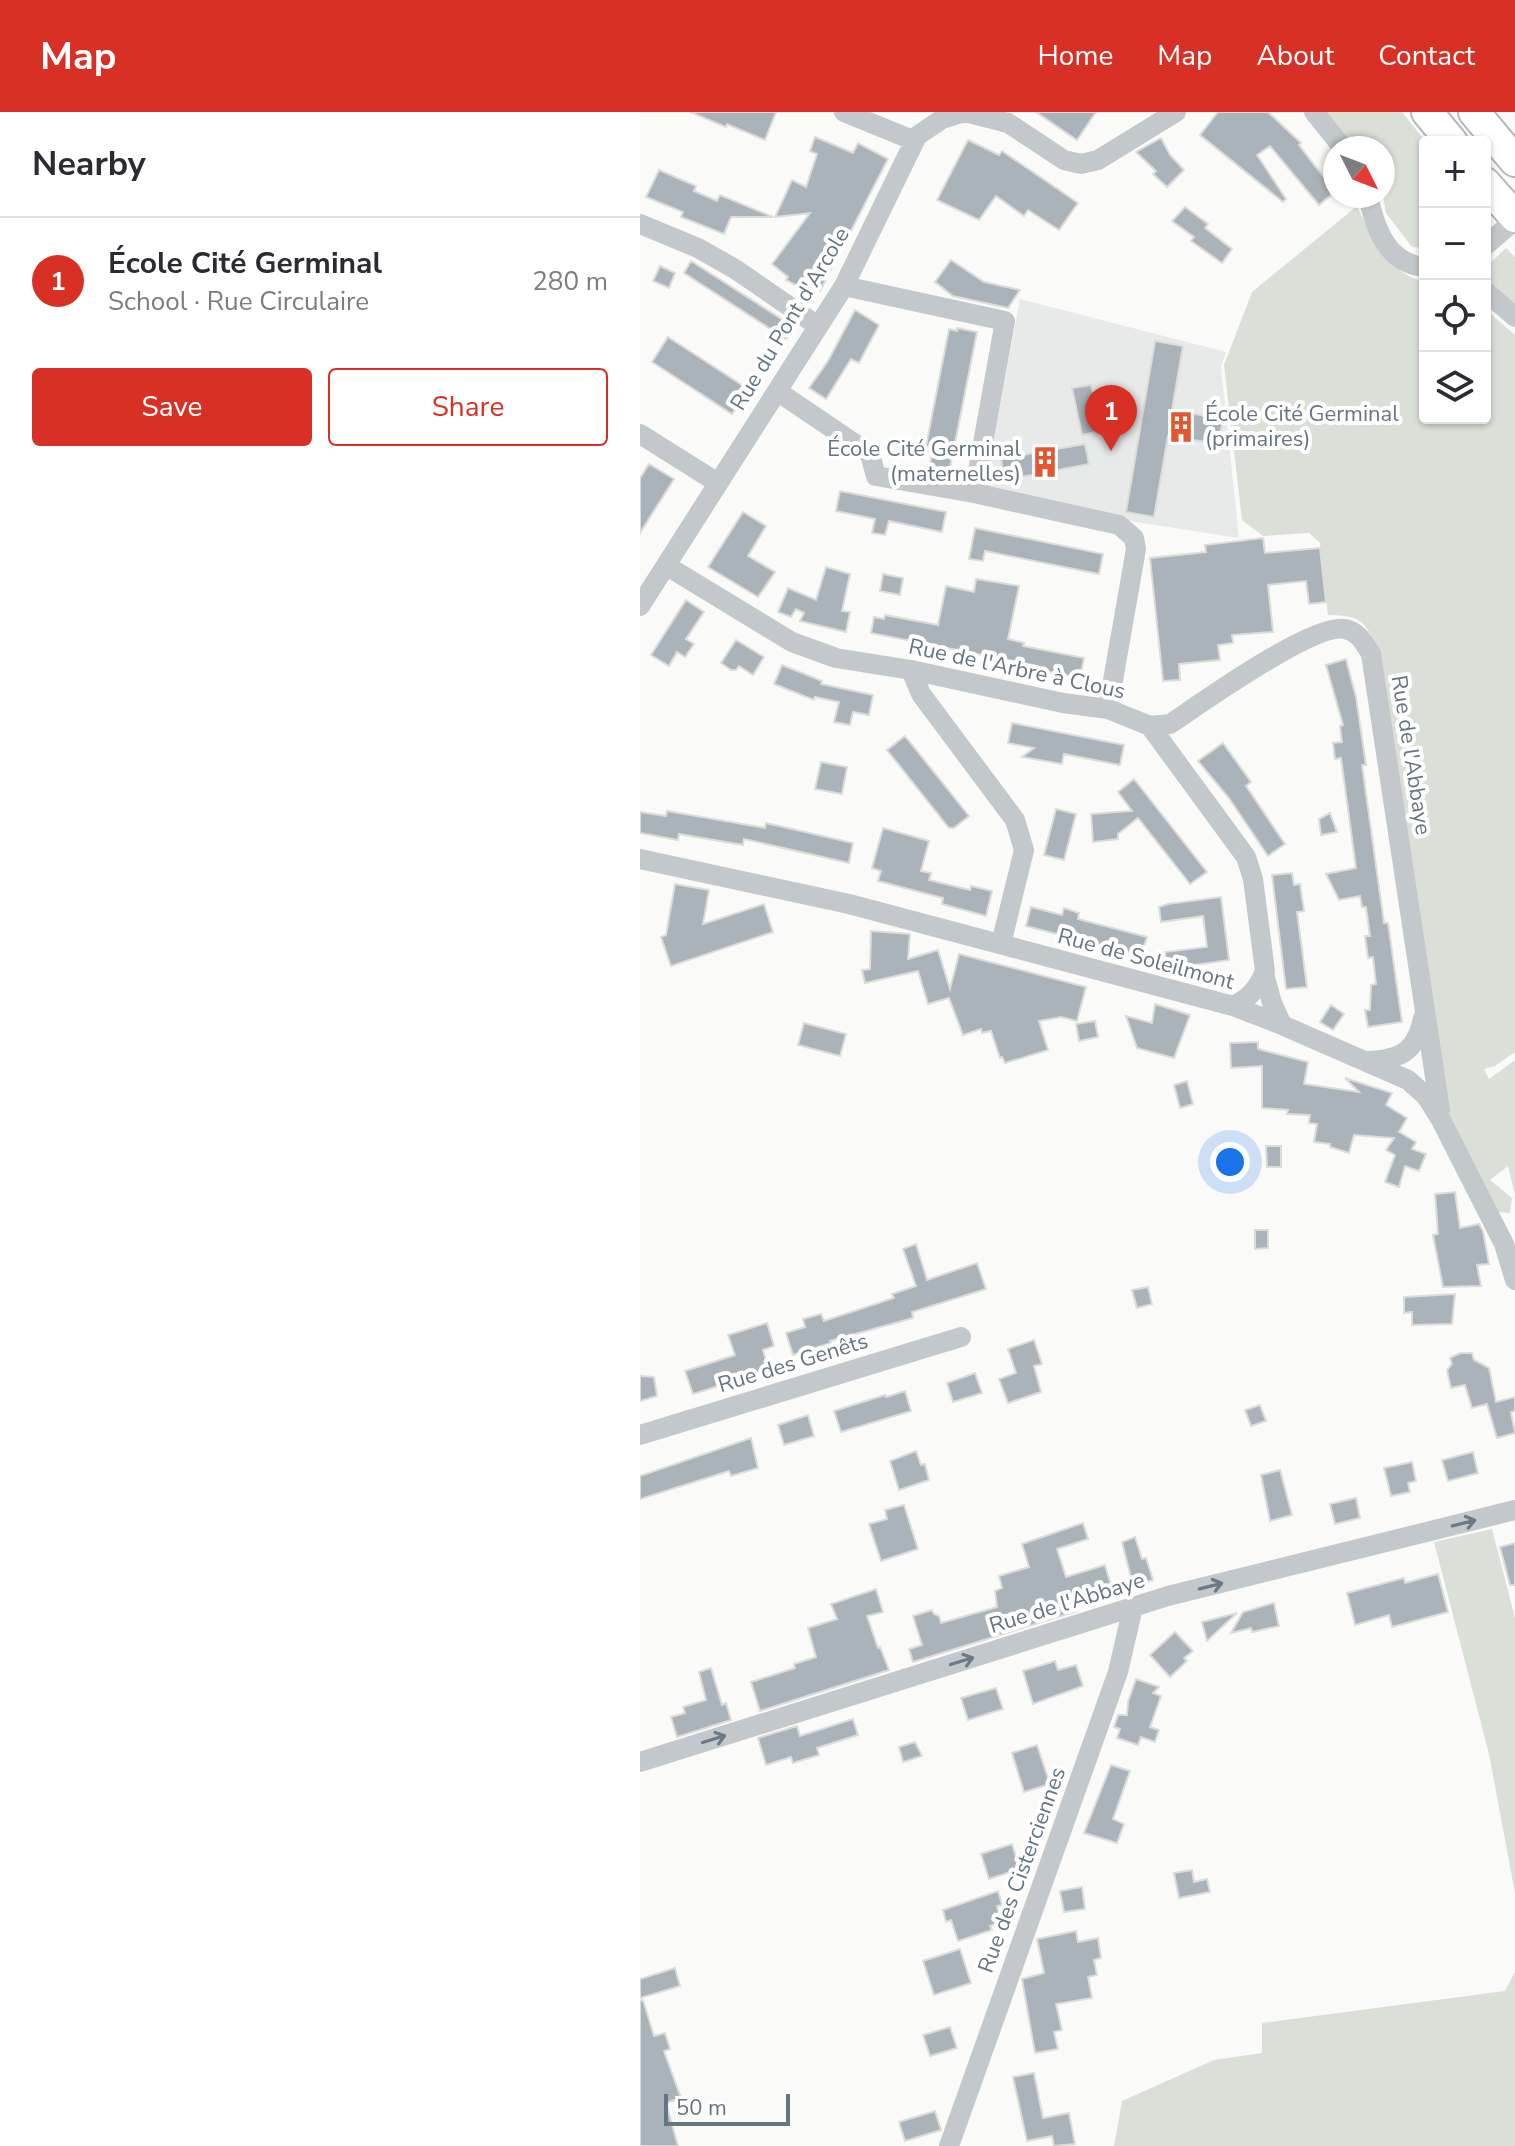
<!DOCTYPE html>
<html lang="en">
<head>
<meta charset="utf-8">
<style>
  body { margin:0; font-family:"Nunito Sans",sans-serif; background:#f7f7f7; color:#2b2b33 }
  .controls { position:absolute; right:24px; top:24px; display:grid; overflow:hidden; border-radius:8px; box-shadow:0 2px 6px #0004 }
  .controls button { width:72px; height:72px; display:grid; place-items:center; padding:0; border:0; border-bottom:2px solid #e1e1e2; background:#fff; color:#2b2b33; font:40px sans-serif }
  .compass { position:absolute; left:683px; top:24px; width:72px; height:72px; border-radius:50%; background:#fff; box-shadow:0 2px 6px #0004; rotate:132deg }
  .scale { position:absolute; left:24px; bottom:20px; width:126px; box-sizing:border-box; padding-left:8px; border:4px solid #657683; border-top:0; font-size:22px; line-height:28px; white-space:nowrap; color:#657683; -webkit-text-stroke:6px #fff; paint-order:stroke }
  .you { position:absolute; left:590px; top:1050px; width:28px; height:28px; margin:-20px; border:6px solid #fff; border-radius:50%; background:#1a73e8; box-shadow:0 0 0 12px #1a73e833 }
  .badge { display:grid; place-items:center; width:52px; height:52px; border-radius:50%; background:#d93025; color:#fff; font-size:26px; font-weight:700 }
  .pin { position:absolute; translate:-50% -66px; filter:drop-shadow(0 2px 4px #0008) }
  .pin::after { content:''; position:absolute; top:42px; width:28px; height:24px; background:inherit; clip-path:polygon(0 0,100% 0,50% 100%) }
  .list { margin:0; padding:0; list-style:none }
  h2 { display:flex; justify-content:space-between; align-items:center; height:104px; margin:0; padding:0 32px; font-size:34px }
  h2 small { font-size:26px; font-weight:400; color:#7c7c81 }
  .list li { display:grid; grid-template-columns:52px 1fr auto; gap:24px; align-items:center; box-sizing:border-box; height:128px; padding:0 32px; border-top:2px solid #e1e1e2 }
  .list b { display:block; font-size:30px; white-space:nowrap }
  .list p { margin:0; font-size:26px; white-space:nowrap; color:#7c7c81 }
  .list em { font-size:26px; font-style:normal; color:#7c7c81 }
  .actions { display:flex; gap:16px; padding:24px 32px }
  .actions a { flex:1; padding:18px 0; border:2px solid #d93025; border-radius:8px; text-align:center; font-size:28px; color:#d93025 }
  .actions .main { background:#d93025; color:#fff }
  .icon { flex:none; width:44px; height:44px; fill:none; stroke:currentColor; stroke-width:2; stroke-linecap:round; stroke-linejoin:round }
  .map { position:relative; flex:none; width:875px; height:2034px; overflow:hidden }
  header { display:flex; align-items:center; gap:48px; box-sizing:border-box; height:112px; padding:0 40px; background:#d93025; color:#fff }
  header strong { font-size:38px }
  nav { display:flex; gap:44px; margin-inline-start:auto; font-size:28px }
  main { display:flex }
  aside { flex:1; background:#fff }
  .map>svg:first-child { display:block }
</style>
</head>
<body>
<header>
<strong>Map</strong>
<nav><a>Home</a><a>Map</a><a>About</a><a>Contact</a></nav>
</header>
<main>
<aside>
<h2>Nearby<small></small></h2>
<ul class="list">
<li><span class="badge">1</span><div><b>École Cité Germinal</b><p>School · Rue Circulaire</p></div><em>280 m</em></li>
</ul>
<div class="actions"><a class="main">Save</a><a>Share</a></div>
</aside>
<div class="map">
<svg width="875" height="2034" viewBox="0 0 875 2034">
  <rect width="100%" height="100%" fill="#fafaf8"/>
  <path fill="#e8e9e9" d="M380 187 586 240 581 255 599 426 483 408 345 374Z"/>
  <path fill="#dadfd7" d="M681 0H762L786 30 785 136 772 135 746 101 743 84V36H710Z
    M717 94C733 128 746 160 785 170V306H845V197L875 223V940L855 954 844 957 849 967 875 948V1083L868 1054 850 1068 872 1086 870 1101 857 1100 810 1010 732 526C722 503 710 504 688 503L680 431 669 421 623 424 602 408 584 253 612 180Z
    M866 136 875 145V194C862 183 847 174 845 156Z
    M852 1417 875 1506V1781L849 1642 794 1430Z
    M875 1860V2034H474L482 1989 574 1948 622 1941V1911L865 1879Z"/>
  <path fill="#aab3b9" stroke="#dcdcda" stroke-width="2" d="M50 0H136L125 28 87 12 86 15Z
    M396 0H456L437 28Z
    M578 0H628L661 31 659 33 695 80 679 93 630 34 617 43 646 87 643 90 560 23Z
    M175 25 213 41 218 31 248 47 180 179 164 170 161 176 146 168 148 165 132 152 170 101 135 105 152 68 166 75 177 42 170 39Z
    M521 26 530 43 544 58 527 75 513 62 516 59 496 40Z
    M328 28 359 43 362 39 438 91 419 118 388 98 384 104 356 84 339 108 297 88Z
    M19 58 56 74 54 79 77 89 80 83 133 105H91L84 122 41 105 43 100 6 85Z
    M545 95 568 112 565 116 592 137 582 151 551 129 554 125 532 109Z
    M311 148 344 170 380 178 368 196 313 184 295 170Z
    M51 149 154 215 146 227 44 161Z
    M20 154 35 161 29 176 13 169Z
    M215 198 239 213 219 251 211 247 186 287 169 276 188 249Z
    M317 216 337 220 309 361 289 357 292 341 285 339 309 217 317 219Z
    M28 225 108 277 92 302 12 250Z
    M515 229 543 234 532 298 583 307 578 332 528 324 514 405 486 400Z
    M451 273 461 319 442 323 432 276Z
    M445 332 449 352 365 368 361 347Z
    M9 352 34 367 0 421V366Z
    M200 379 306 400 302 420 249 409 245 423 232 421 235 407 196 399Z
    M103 400 126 414 108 444 135 460 118 485 68 455Z
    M335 416 463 442 459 462 345 439 343 449 329 447Z
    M623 426 625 441 680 436 686 490 669 492 666 469 628 473 633 520 592 523 593 531 578 533 580 548 539 552 540 568 523 569 510 446 566 440 565 433Z
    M186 455 210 462 202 499 210 500 206 520 160 509 164 501 156 497 151 505 138 500 148 476 176 488Z
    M243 462 263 466 260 483 240 479Z
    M336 467 379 474 368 527 384 531 383 534 444 546 440 566 397 558 398 554 231 521 234 505 244 507 245 503 298 513 306 474 334 480Z
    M46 488 64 500 46 527 54 532 45 545 37 540 29 554 11 543Z
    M96 528 124 545 113 563 99 554 96 558H91L81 551Z
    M706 547 716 585 726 653H722L744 811H748L762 910 728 915 725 898H730L731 873 736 872 733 845 728 846 725 824H730L726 795H722L720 784 699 788 686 762 716 756 701 646 695 647 693 631 702 630 700 614 703 613 686 553Z
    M142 553 182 569 181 572 233 583 229 603 213 600 210 613 194 610 199 590 175 585 174 588 134 572Z
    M372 611 484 633 480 653 424 642 422 652 382 645 394 636 368 631Z
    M265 624 329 704 314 716H309L247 638Z
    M583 631 611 670 606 674 645 732 628 744 589 686 558 649Z
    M181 650 207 655 202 682 175 677Z
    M494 667 567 760 550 772 498 706 478 722V727L453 730 451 702 492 699 478 680Z
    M416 697 436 702 424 748 404 743Z
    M27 699 125 716 126 711 213 731 209 751 104 727 103 733 39 722 38 728 0 721V700L26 704Z
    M690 701 697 720 681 723 679 707Z
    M243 716 289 729 281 759 291 761 289 768 330 778 331 774 352 779 346 804 302 792 303 786 238 769 241 759 232 756Z
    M652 761 654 773 660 772 664 799 657 800 667 875 646 877 632 763Z
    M35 772 69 778 63 812 124 792 133 820 31 854 21 825 26 823Z
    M581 785 589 848 527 857 525 840 567 835 565 819 563 804 521 810 519 795 528 792Z
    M391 795 422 803 424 796 439 801 438 807 507 825 501 844 386 814Z
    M231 819 270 822 268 847 298 838 310 877 319 842 446 875 437 909 421 905 399 909 408 938 365 951 362 945 360 946 351 919 342 921 341 917 323 923 309 886 288 892 278 859 225 871 222 858 230 857Z
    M515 892 550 903 534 946 497 936 486 904 512 911Z
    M691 893 704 902 693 918 680 910Z
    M455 909 458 925 439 929 436 912Z
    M164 911 206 922 200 944 158 933Z
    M618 930V937L668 950 664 972 719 980 705 966 752 981 746 993 767 1006 759 1020 776 1030 772 1037 786 1042 779 1059 765 1054 759 1075 745 1070 755 1043 746 1038 754 1026 714 1023 709 1041 690 1035V1032L674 1030 677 1012 669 1011 670 1003 647 1002 648 998 622 996V954L591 956 590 931Z
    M547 969 553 992 540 996 534 973Z
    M626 1034H641V1055H627Z
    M815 1080 820 1116 839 1112 843 1119 849 1152 837 1153 841 1174 803 1175 793 1123 798 1122 795 1082Z
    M615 1118H628V1136L615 1137Z
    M276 1132 287 1168 337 1151 346 1177 272 1200 273 1206 190 1229 191 1231 153 1243 146 1221 165 1215 163 1207 181 1202 184 1209 254 1186 252 1182 276 1174 263 1137Z
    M508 1175 512 1192 497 1196 492 1178Z
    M815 1182 812 1212 772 1213V1200L764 1201V1185Z
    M127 1211 134 1234 123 1238 129 1258 53 1282 45 1259 95 1243 88 1223Z
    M394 1228 402 1252 394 1254 401 1280 368 1291 359 1267 376 1261 368 1237Z
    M820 1241H832L834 1248 849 1256 856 1290 875 1285V1299L871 1300 875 1321 857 1326 847 1292 832 1296 825 1273 811 1276 807 1258 812 1252 810 1246Z
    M335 1261 342 1281 313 1290 307 1271Z
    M0 1264 14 1265 17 1284 0 1289Z
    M265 1279 271 1299 201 1320 194 1299 245 1283 246 1285Z
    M620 1293 626 1309 611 1314 605 1298Z
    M168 1303 174 1324 144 1333 138 1313Z
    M111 1326 118 1356 91 1364 89 1359 0 1387V1364Z
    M276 1339 281 1353 285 1352 289 1368 259 1378 250 1349Z
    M833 1340 838 1361 808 1369 802 1348Z
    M772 1350 776 1369 768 1371 770 1380 751 1384 744 1356Z
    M640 1358 652 1403 630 1409 621 1363Z
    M716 1386 720 1406 695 1412 690 1392Z
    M264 1393 278 1437 241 1449 229 1412 247 1407 245 1398Z
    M443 1411 448 1427 417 1437 426 1465 465 1453 473 1480 434 1491 437 1499 273 1550 269 1537 282 1533 273 1504 292 1498 294 1502 299 1504 301 1511 357 1495 355 1479 362 1476 359 1464 389 1455 382 1432Z
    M495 1425 502 1447 506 1446 513 1468 493 1474 482 1430Z
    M875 1431V1473H870L860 1435Z
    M798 1462 808 1500 752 1515 749 1503 715 1513 707 1481 764 1466 765 1471Z
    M236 1477 243 1500 227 1504 238 1536 240 1535 249 1558 120 1599 111 1570 155 1556 154 1552 176 1545 168 1516 197 1507 191 1492Z
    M634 1491 639 1514 612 1520 611 1516 591 1521 603 1500Z
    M597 1501 567 1529 562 1510Z
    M535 1520 553 1539 544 1546 547 1549 530 1565 510 1543Z
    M415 1549 418 1558 436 1553 443 1574 393 1592 383 1559Z
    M71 1556 82 1593 86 1591 91 1608 37 1625 31 1605 45 1601 43 1595 66 1588 59 1560Z
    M496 1567 519 1575 513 1581 521 1584 510 1615 519 1618 515 1630 501 1625 498 1633 477 1626 480 1617 474 1615 478 1603H487L488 1590Z
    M356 1576 363 1597 328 1608 321 1586Z
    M213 1607 218 1623 177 1636 179 1643 153 1651 151 1645 126 1653 118 1626 157 1614 160 1624Z
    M275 1630 282 1644 263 1650 259 1635Z
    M397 1633 410 1672 384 1680 372 1641Z
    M471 1653 490 1659 473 1707 484 1712 477 1731 444 1721Z
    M372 1732 380 1757 349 1767 341 1742Z
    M552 1758 554 1770 567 1767 570 1780 539 1786 534 1761Z
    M442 1775 445 1797 424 1800 420 1779Z
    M358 1779 362 1793 357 1794 361 1810 350 1814 352 1818 318 1829 311 1808 306 1810 303 1798Z
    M436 1819 438 1830 458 1826 461 1846 454 1848 457 1863 448 1865 452 1886 416 1892 422 1918 414 1920 418 1937 395 1941 382 1867 404 1861 397 1827Z
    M320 1837 331 1871 294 1883 283 1849Z
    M35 1856 40 1874 0 1886V1867Z
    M3 1888 14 1924 25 1921 30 1937 24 1939 41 1986 26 1991 38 2034H0V1889Z
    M310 1915 317 1936 290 1944 283 1923Z
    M394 1961 403 2006 429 2001 435 2032 414 2034 412 2024 387 2029 373 1965Z
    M295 1999 301 2018 265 2029 259 2010Z"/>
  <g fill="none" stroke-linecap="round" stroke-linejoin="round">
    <defs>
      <path id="highway" d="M787 0 812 30
        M834 0 875 49
        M845 71 875 105"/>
    </defs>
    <use href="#highway" stroke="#b4b9bd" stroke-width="34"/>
    <path stroke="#c3c8cc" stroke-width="20" d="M204 0 275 29
      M674 0 703 36
      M728 84C735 116 747 152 785 155
      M0 112 58 136 95 157 178 214
      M845 134 875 108
      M204 174 365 209 334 381
      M845 179 875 205
      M137 279 230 342 236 364 334 381 479 413 494 426 496 437 468 597
      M0 322 78 371
      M27 454 152 530 196 546 271 558 423 591 468 597 510 614 606 745 613 767 625 859C618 876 610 886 593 894
      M0 494 204 174 277 24 302 7 325 0 368 11 424 48 441 52 458 48 536 0
      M271 558 281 582 375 708 384 738 361 832
      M510 614 530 612C560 592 674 510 705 517 719 520 724 531 731 542L800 998
      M0 747 209 792 593 894 642 913 768 968 786 984 801 1008 864 1132 875 1168
      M624 862 632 891 642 913
      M727 949C760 948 776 940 783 906
      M0 1323 321 1225
      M0 1650 528 1484 875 1398
      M309 2034 478 1560 493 1495"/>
    <use href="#highway" stroke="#fff" stroke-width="30"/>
  </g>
  <defs><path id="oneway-shaft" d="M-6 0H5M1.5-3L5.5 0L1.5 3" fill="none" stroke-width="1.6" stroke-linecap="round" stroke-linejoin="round" transform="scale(2)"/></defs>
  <g stroke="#6a7a87">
    <use href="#oneway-shaft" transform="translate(824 1411) rotate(-14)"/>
    <use href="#oneway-shaft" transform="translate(571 1474) rotate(-14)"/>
    <use href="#oneway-shaft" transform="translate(322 1549) rotate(-17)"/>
    <use href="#oneway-shaft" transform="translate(74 1627) rotate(-17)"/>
  </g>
  <defs>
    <symbol id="building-bare" viewBox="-9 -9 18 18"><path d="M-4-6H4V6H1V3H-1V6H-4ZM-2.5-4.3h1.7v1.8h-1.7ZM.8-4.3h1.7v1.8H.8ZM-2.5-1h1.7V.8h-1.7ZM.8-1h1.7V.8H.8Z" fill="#e4572e" stroke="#fff" stroke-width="2.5" paint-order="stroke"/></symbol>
  </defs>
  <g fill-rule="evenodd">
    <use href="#building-bare" x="519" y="293" width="44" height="44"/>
    <use href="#building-bare" x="383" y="328" width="44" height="44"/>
  </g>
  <g text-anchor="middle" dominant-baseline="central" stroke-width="8" stroke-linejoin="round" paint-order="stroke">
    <g font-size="22" fill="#657683" stroke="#fff">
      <text transform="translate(150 207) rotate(-59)">Rue du Pont d'Arcole</text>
      <text transform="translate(377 557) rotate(12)">Rue de l'Arbre à Clous</text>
      <text transform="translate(771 643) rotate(81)">Rue de l'Abbaye</text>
      <text transform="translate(506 847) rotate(15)">Rue de Soleilmont</text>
      <text transform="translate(153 1251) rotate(-17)">Rue des Genêts</text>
      <text transform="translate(427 1491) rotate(-17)">Rue de l'Abbaye</text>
      <text transform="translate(382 1758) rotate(-70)">Rue des Cisterciennes</text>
    </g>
    <g font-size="22" fill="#657683" stroke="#fff" text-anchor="start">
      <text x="565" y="302">École Cité Germinal<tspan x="565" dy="25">(primaires)</tspan></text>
      <text x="381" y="337" text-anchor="end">École Cité Germinal<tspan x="381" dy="25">(maternelles)</tspan></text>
    </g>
  </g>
</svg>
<div class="controls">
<button>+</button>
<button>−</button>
<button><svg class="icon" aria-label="locate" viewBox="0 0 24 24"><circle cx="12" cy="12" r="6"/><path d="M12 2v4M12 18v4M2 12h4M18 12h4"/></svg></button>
<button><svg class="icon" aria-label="layers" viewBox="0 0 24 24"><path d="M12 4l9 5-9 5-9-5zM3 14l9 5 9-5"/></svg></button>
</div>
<svg class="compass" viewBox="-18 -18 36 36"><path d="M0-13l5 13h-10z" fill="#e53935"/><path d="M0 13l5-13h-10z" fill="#7c7c81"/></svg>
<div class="scale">50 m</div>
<div class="you"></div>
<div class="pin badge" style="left:471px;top:339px">1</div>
</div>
</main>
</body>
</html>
